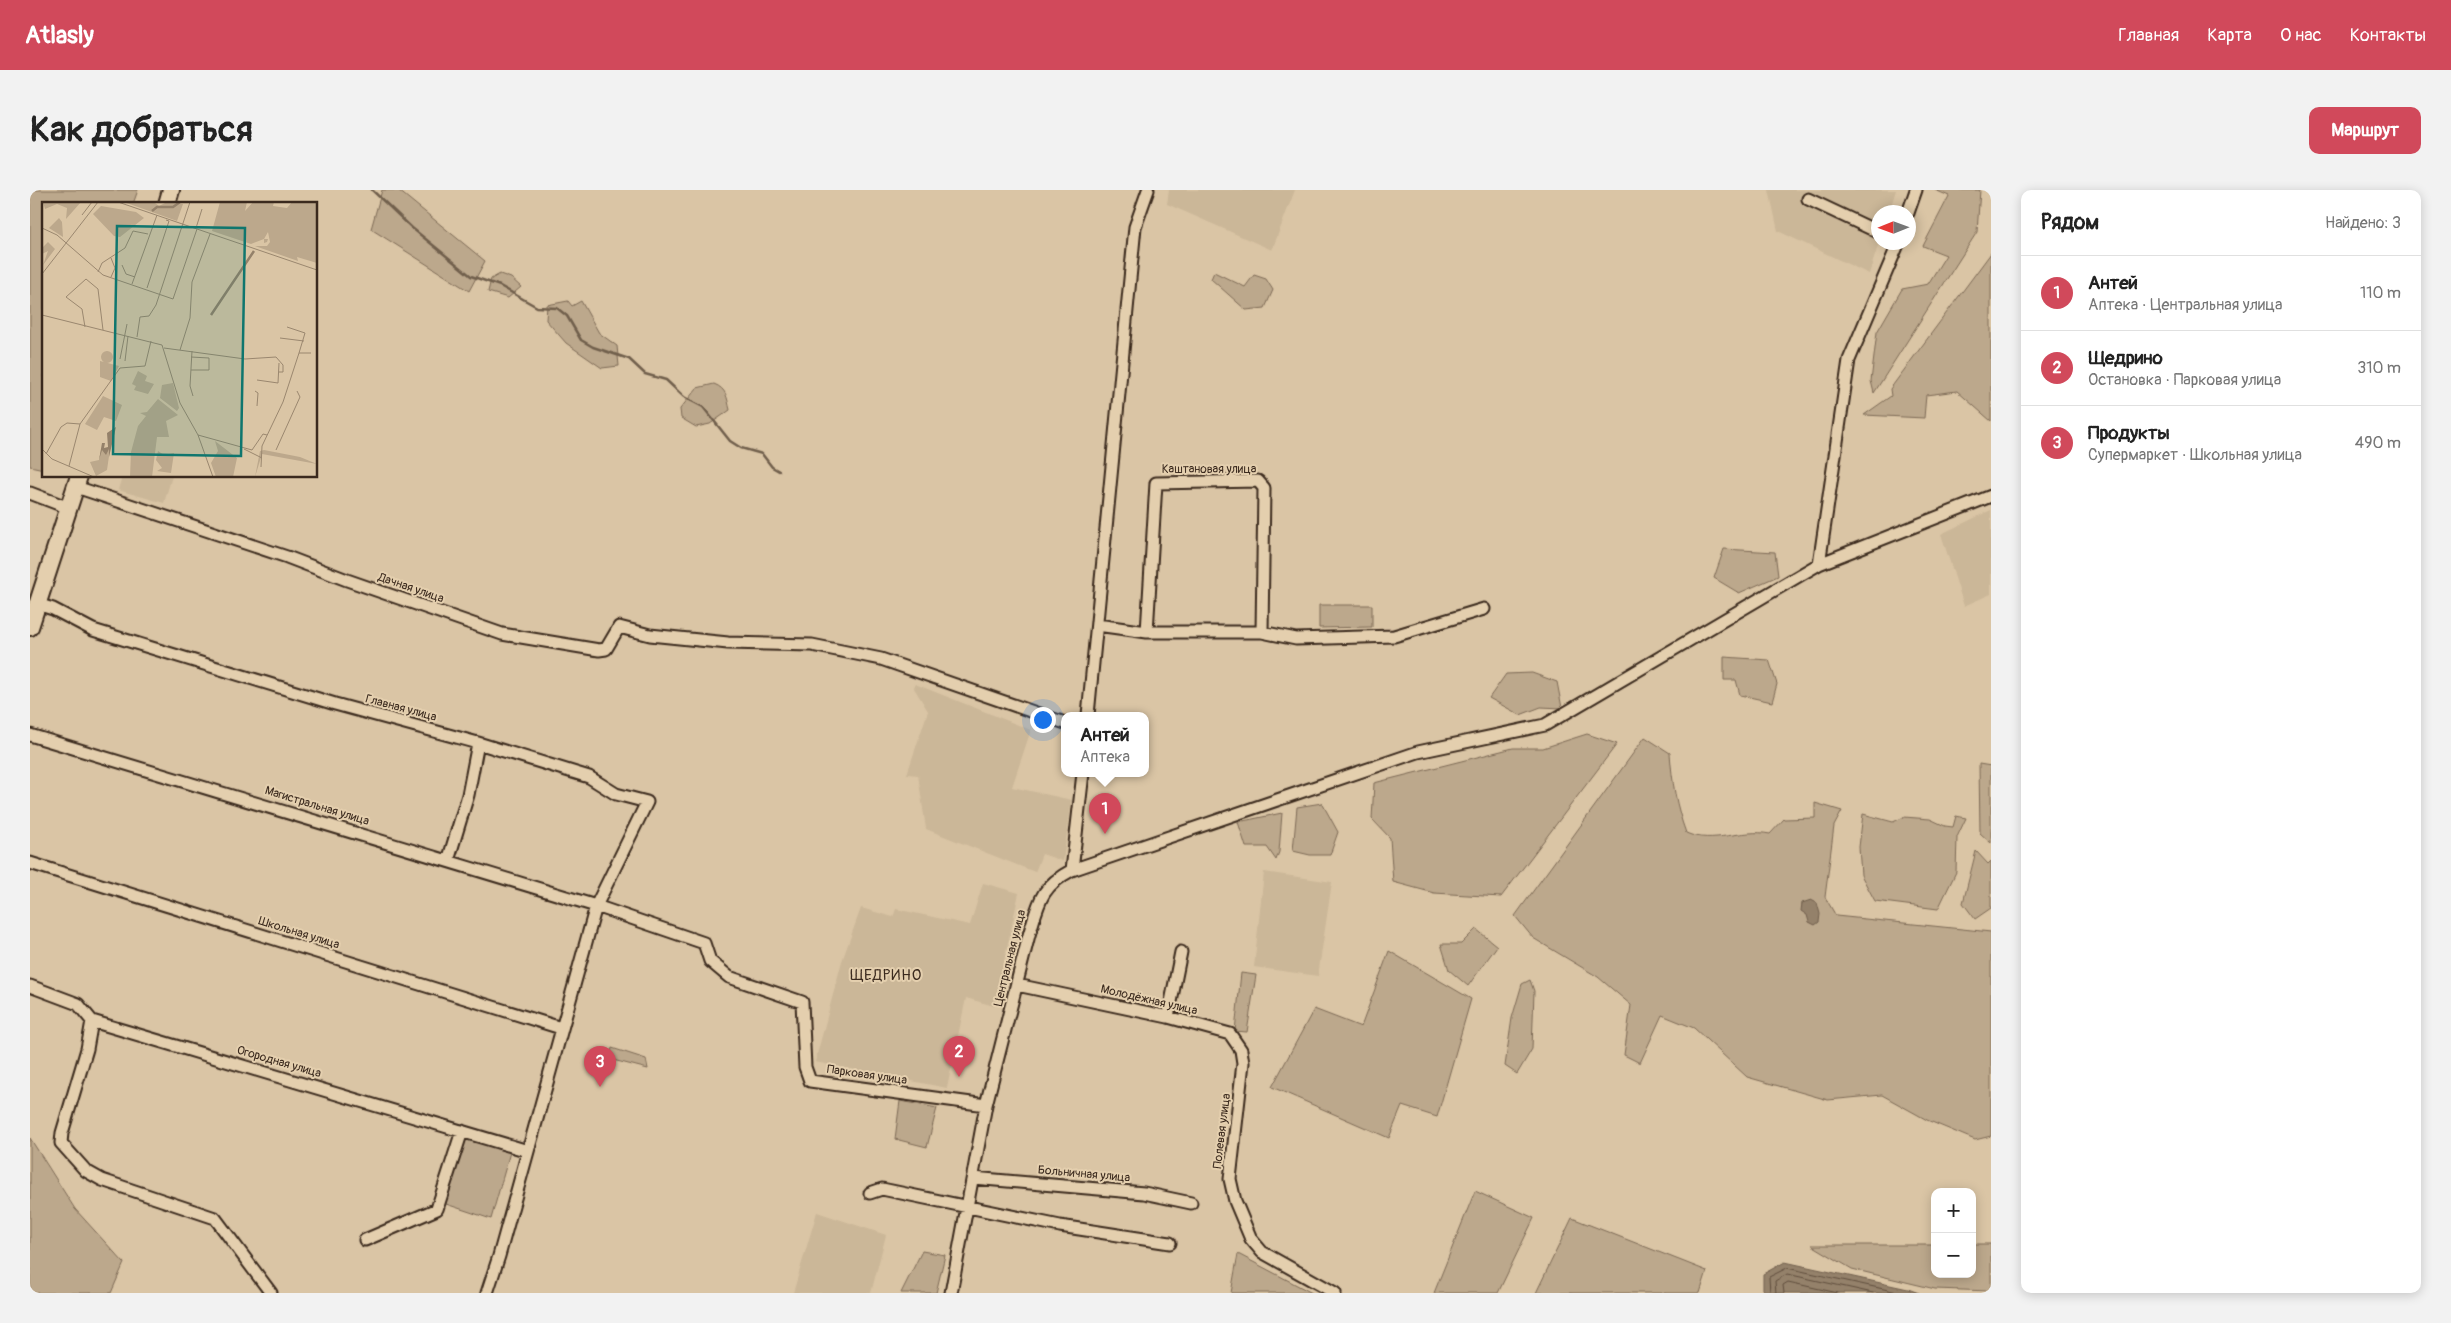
<!DOCTYPE html>
<html lang="ru">
<head>
<meta charset="utf-8">
<style>
  body { margin:0; font-family:Pangolin,sans-serif; background:#f2f2f2; color:#222 }
  .controls { position:absolute; right:15px; bottom:15px; display:grid; overflow:hidden; border-radius:10px; box-shadow:0 2px 12px #0003 }
  .controls button { width:45px; height:45px; display:grid; place-items:center; padding:0; border:0; border-bottom:1px solid #e0e0e0; background:#fff; color:#222; font:25px sans-serif }
  .compass { position:absolute; left:1841px; top:15px; width:45px; height:45px; border-radius:50%; background:#fff; box-shadow:0 2px 12px #0003; rotate:269deg }
  .you { position:absolute; left:1012px; top:529px; width:18px; height:18px; margin:-12px; border:4px solid #fff; border-radius:50%; background:#1a73e8; box-shadow:0 0 0 8px #1a73e833 }
  .badge { display:grid; place-items:center; width:32px; height:32px; border-radius:50%; background:#d1495b; color:#fff; font-size:16px; font-weight:700 }
  .pin { position:absolute; translate:-50% -41px; filter:drop-shadow(0 1px 2px #0008) }
  .pin::after { content:''; position:absolute; top:26px; width:18px; height:15px; background:inherit; clip-path:polygon(0 0,100% 0,50% 100%) }
  .popup { position:absolute; left:1031px; top:522px; width:88px; height:65px; box-sizing:border-box; display:grid; place-content:center; border-radius:10px; background:#fff; filter:drop-shadow(0 1px 4px #0005); font-size:16px; white-space:nowrap; color:#767676 }
  .popup b { font-size:19px; color:#222 }
  .popup::after { content:''; position:absolute; left:50%; top:100%; margin-left:-10px; border:10px solid transparent; border-top-color:#fff }
  .list { margin:0; padding:0; list-style:none }
  h2 { display:flex; justify-content:space-between; align-items:center; height:65px; margin:0; padding:0 20px; font-size:21px }
  h2 small { font-size:16px; font-weight:400; color:#767676 }
  .list li { display:grid; grid-template-columns:32px 1fr auto; gap:15px; align-items:center; box-sizing:border-box; height:75px; padding:0 20px; border-top:1px solid #e0e0e0 }
  .list b { display:block; font-size:19px; white-space:nowrap }
  .list p { margin:0; font-size:16px; white-space:nowrap; color:#767676 }
  .list em { font-size:16px; font-style:normal; color:#767676 }
  .map { position:relative; flex:none; width:1961px; height:1103px; overflow:hidden; border-radius:10px }
  header { display:flex; align-items:center; gap:30px; box-sizing:border-box; height:70px; padding:0 25px; background:#d1495b; color:#fff }
  header strong { font-size:24px }
  nav { display:flex; gap:28px; margin-inline-start:auto; font-size:18px }
  .intro { display:flex; align-items:center; justify-content:space-between; box-sizing:border-box; height:120px; padding:0 30px }
  h1 { margin:0; font-size:35px }
  .button { padding:12px 22px; border-radius:10px; background:#d1495b; color:#fff; font-size:18px; font-weight:700 }
  main { display:flex; gap:30px; padding:0 30px }
  aside { flex:1; background:#fff; border-radius:10px; box-shadow:0 2px 12px #0003 }
  .map>svg:first-child { display:block }
</style>
</head>
<body>
<header>
<strong>Atlasly</strong>
<nav><a>Главная</a><a>Карта</a><a>О нас</a><a>Контакты</a></nav>
</header>
<div class="intro"><h1>Как добраться</h1><a class="button">Маршрут</a></div>
<main>
<div class="map">
<svg width="1961" height="1103" viewBox="0 0 1961 1103">
  <rect width="100%" height="100%" fill="#dac5a5"/>
  <filter id="ink" filterUnits="userSpaceOnUse"><feTurbulence type="fractalNoise" baseFrequency=".02" numOctaves="2"/><feDisplacementMap in="SourceGraphic" scale="10" xChannelSelector="R" yChannelSelector="G"/><feConvolveMatrix kernelMatrix="1 2 1 2 8 2 1 2 1" color-interpolation-filters="sRGB"/></filter>
  <g filter="url(#ink)">
    <path fill="#cbb798" d="M1139 0H1265L1242 60 1137 14Z
      M1739 0H1866L1859 22H1848L1849 53 1839 84 1748 41Z
      M92 286H142L134 313 88 300Z
      M1961 320V404L1934 416 1911 344Z
      M885 494 1001 540 982 597 1042 610 1033 671 1012 664 1005 682 896 639 888 585 877 584 898 521 884 498Z
      M1234 682 1302 692 1288 786 1224 777Z
      M953 693 989 703 964 816 936 808 917 898 785 872 812 771 831 718 863 727 866 719 940 735Z
      M787 1022 856 1045 841 1103H763Z"/>
    <path fill="#bca88c" stroke="#7c6955" d="M0 0H108L103 14H14V279L0 276Z
      M352 0H368L455 71 439 101 341 39Z
      M1905 0H1950L1947 42 1844 203 1841 191 1847 142 1872 99 1898 94 1916 65 1893 56 1919 6Z
      M1961 63V231L1927 201 1896 205 1894 228 1834 225 1861 206 1860 199Z
      M1184 82 1215 97 1224 85 1236 89 1243 100 1235 118 1216 120 1181 89Z
      M470 84 481 88 491 97 478 108 458 102 461 89Z
      M538 111 542 116 551 111 569 143 587 156 589 176 572 178 536 153 516 130 517 115Z
      M684 194C697 199 697 208 700 220L680 234 666 237 651 228 650 219 667 198Z
      M1694 359 1745 362 1748 386 1709 403 1684 388Z
      M1289 415H1342V437L1289 438Z
      M1694 467 1739 470 1747 494 1742 512 1710 505 1706 490H1694Z
      M1502 483 1527 492 1532 518 1511 517 1490 525 1459 508 1476 484Z
      M1557 544 1587 554 1471 707 1404 703 1363 692 1360 648 1342 629 1344 593 1483 558H1513Z
      M1615 547 1640 563C1642 591 1646 616 1656 643 1683 655 1712 638 1740 644L1754 629 1785 628V613L1812 621 1804 636 1795 707 1806 726 1961 742V946L1945 950 1897 930 1852 905 1798 910 1717 887 1664 838 1632 825 1610 873 1594 865 1601 815 1568 787 1503 748 1485 726Z
      M1949 574 1961 576V653L1950 643Z
      M1292 613 1308 642 1300 665H1280L1263 661 1267 617Z
      M1252 623 1249 662 1246 670 1237 657H1216L1208 632Z
      M1833 624 1863 632 1874 627 1900 629 1915 636 1923 637 1926 626 1936 628 1927 647 1926 682 1908 719 1845 711 1831 685 1829 657Z
      M1946 661 1958 674 1961 671V718L1945 729 1933 713Z
      M1446 739 1467 756 1438 796 1419 780 1411 754H1431Z
      M1359 761 1441 809 1407 927 1372 916 1359 948 1242 897 1284 819 1331 837Z
      M1211 783 1226 785 1217 842 1205 841Z
      M1500 790 1504 801 1502 859 1487 884 1475 876 1482 828 1492 794Z
      M582 858 616 869 618 879 579 869Z
      M870 911 907 918 897 957 865 949Z
      M0 948 45 1019 94 1073 81 1103H0Z
      M433 948 480 962 461 1029 413 1013Z
      M1445 1001 1504 1028 1468 1103H1404Z
      M1542 1028 1677 1081 1670 1103H1506Z
      M1942 1054H1961V1101L1905 1099 1822 1079 1782 1055H1905V1084H1942Z
      M892 1061 915 1065 906 1103H871Z
      M1208 1064 1282 1103H1201Z"/>
    <path fill="#94816a" stroke="#705e4c" d="M1781 710 1787 713 1790 724 1789 732 1785 735 1779 732 1777 725 1771 721 1772 713Z
      M1755 1072 1878 1099 1889 1103H1736L1733 1099V1084Z"/>
    <g fill="none" stroke-linecap="round" stroke-linejoin="round">
      <path stroke="#5f4d3c" stroke-width="1" d="M1740 1103 1739 1087 1757 1078 1872 1103
        M1746 1103 1745 1091 1757 1084 1843 1103
        M1754 1103 1753 1095 1758 1092 1808 1103"/>
      <path stroke="#705e4c" stroke-width="2.5" d="M342 0 382 38 441 86 470 96 507 117 527 118 537 126 551 150 563 157 599 169 615 184 636 190 654 207 673 217 700 251 711 258 732 264 742 277 749 281"/>
      <defs>
        <path id="minor" d="M1778 9 1848 42
          M1878 23 1886 0
          M46 297 257 367 317 390 472 444 569 460 576 459 589 437 620 445 698 453 782 455 851 469 1035 533
          M0 303 39 318
          M1789 374 1819 170 1869 52
          M7 414 23 419 63 440 305 514 448 553 559 587 586 604 617 612 566 716 469 1066 457 1103
          M1067 435 1117 442H1232L1266 449 1364 446 1454 419
          M1117 442 1126 293 1228 291 1234 298 1232 442
          M1058 525 1105 37 1118 0
          M0 545 566 716 674 753 680 771 699 787 772 812 775 877 780 891 956 915
          M418 671 438 605 448 553
          M0 673 531 838
          M1042 680 1053 583
          M987 795 1138 827 1200 844 1211 860 1213 873 1200 989 1205 1011 1221 1049 1232 1062 1305 1103
          M0 796 48 814 62 831 498 961
          M1138 827 1151 762
          M62 831 57 859 32 943 31 953 56 981 72 990 185 1028 241 1103
          M943 988 1114 1003 1161 1013
          M840 1003 852 999 1030 1036 1140 1053
          M335 1050 407 1019 432 941
          M921 1103 956 915 999 745C1009 712 1010 697 1042 680L1388 562 1515 535 1789 374 1961 306"/>
        <path id="highway" d="M137 14 141 0
          M0 437 49 286"/>
      </defs>
      <use href="#minor" stroke="#3b2a1e" stroke-width="15"/>
      <use href="#highway" stroke="#3b2a1e" stroke-width="20"/>
      <use href="#minor" stroke="#e4cfae" stroke-width="11"/>
      <use href="#highway" stroke="#e4cfae" stroke-width="16"/>
    </g>
  </g>
  <g text-anchor="middle" dominant-baseline="central" stroke-width="4" stroke-linejoin="round" paint-order="stroke">
    <g font-size="12" fill="#3b2a1e" stroke="#e4cfae">
      <text x="1179" y="279">Каштановая улица</text>
      <text transform="translate(381 398) rotate(19)">Дачная улица</text>
      <text transform="translate(371 518) rotate(15)">Главная улица</text>
      <text transform="translate(287 616) rotate(17)">Магистральная улица</text>
      <text transform="translate(269 743) rotate(17)">Школьная улица</text>
      <text transform="translate(980 768) rotate(-76)">Центральная улица</text>
      <text transform="translate(1119 810) rotate(13)">Молодёжная улица</text>
      <text transform="translate(249 872) rotate(16)">Огородная улица</text>
      <text transform="translate(837 885) rotate(8)">Парковая улица</text>
      <text transform="translate(1192 941) rotate(-83)">Полевая улица</text>
      <text transform="translate(1054 984) rotate(5)">Больничная улица</text>
    </g>
    <g font-size="15" letter-spacing="1" fill="#3b2a1e" stroke="#e4cfae">
      <text x="856" y="785">ЩЕДРИНО</text>
    </g>
  </g>
  <g transform="translate(12 12)">
    <rect width="275" height="275" fill="#dac5a5"/>
    <path d="M1 0H39L24 17 25 6 15 2 3 7ZM82 0 113 1 117 4 125 0 141 2 135 19ZM178 0H205L203 9 211 0H232L231 4 245 6 250 0H275V61L255 55 256 59 213 44H225L228 40 226 30 222 37H226L225 40 222 41V37L209 42 170 29ZM59 4 94 10 102 16 78 35 72 34 51 12ZM17 16 20 20 21 35 7 26ZM6 40 13 47 1 63 6 49 0 52V46ZM59 155a6 6 0 1 1 12 0a6 6 0 1 1-12 0ZM58 159 77 164 69 179 58 175ZM96 169 105 174 103 179 112 182 106 192 92 188 94 184 90 182ZM131 181 137 206 135 209 118 196 120 183ZM61 194 80 203 74 219 62 215 55 228 43 222ZM116 197 136 213 124 219 127 235H115L110 275H88L89 250 96 224 104 214 98 211 105 210ZM173 239 195 256 191 275H174L169 261 176 249ZM68 247 65 268 54 274 48 260 57 258 59 248ZM222 248 258 255 275 262 220 252 213 275 218 249ZM116 249 122 253 132 251 129 271 115 269 120 266 114 258Z" fill="#bca88c"/>
    <path d="M74 225 67 255V247L64 253 60 248 57 258 60 241H63L62 246 66 245 65 231Z" fill="#94816a"/>
    <path fill="none" stroke="#94816a" stroke-width="2.5" d="M110 9 115 5H131L138 0M169 113 212 49"/>
    <path fill="none" stroke="#9a876f" stroke-width="1" d="M76 0 275 68M40 13 50 0M0 26 15 33 61 73 131 97 155 27M154 26 160 7M69 56 73 66 69 75M80 63 84 72 93 75M56 70 60 61 83 46 91 29 106 32M0 72 56 0M90 82 115 13M105 86 127 19 124 18M0 113 120 143 138 201 156 233 171 275M43 125 40 107 24 95 44 77 56 87 61 128M245 125 263 131 257 151M95 135 98 115 107 114 114 103 148 0M238 136 262 139M122 146 203 157 234 155 241 163V170H237M138 148 148 116 150 80 168 32M150 149 148 184 151 194M78 157 85 122M83 159 86 134M149 168H167V156L149 155M215 178 236 181 237 161M213 189 216 191 215 204M156 233 210 248 221 232 225 233M0 247 10 257 52 275M202 247 220 256M234 248 258 195 255 189M4 252 19 225 25 221 38 222M27 264 38 222 78 166 103 164 109 139M219 265 220 244 241 200 257 151H269"/>
    <path fill="#0f766e" fill-opacity="0.15" stroke="#0f766e" stroke-width="2.5" d="M75 24 203 26 199 254 71 252Z"/>
    <rect width="275" height="275" fill="none" stroke="#3b2a1e" stroke-width="2.5"/>
  </g>
</svg>
<div class="controls">
<button>+</button>
<button>−</button>
</div>
<svg class="compass" viewBox="-18 -18 36 36"><path d="M0-13l5 13h-10z" fill="#e53935"/><path d="M0 13l5-13h-10z" fill="#767676"/></svg>
<div class="you"></div>
<div class="pin badge" style="left:1075px;top:644px">1</div>
<div class="popup"><b>Антей</b>Аптека</div>
<div class="pin badge" style="left:929px;top:887px">2</div>
<div class="pin badge" style="left:570px;top:897px">3</div>
</div>
<aside>
<h2>Рядом<small>Найдено: 3</small></h2>
<ul class="list">
<li><span class="badge">1</span><div><b>Антей</b><p>Аптека · Центральная улица</p></div><em>110 m</em></li>
<li><span class="badge">2</span><div><b>Щедрино</b><p>Остановка · Парковая улица</p></div><em>310 m</em></li>
<li><span class="badge">3</span><div><b>Продукты</b><p>Супермаркет · Школьная улица</p></div><em>490 m</em></li>
</ul>
</aside>
</main>
</body>
</html>
